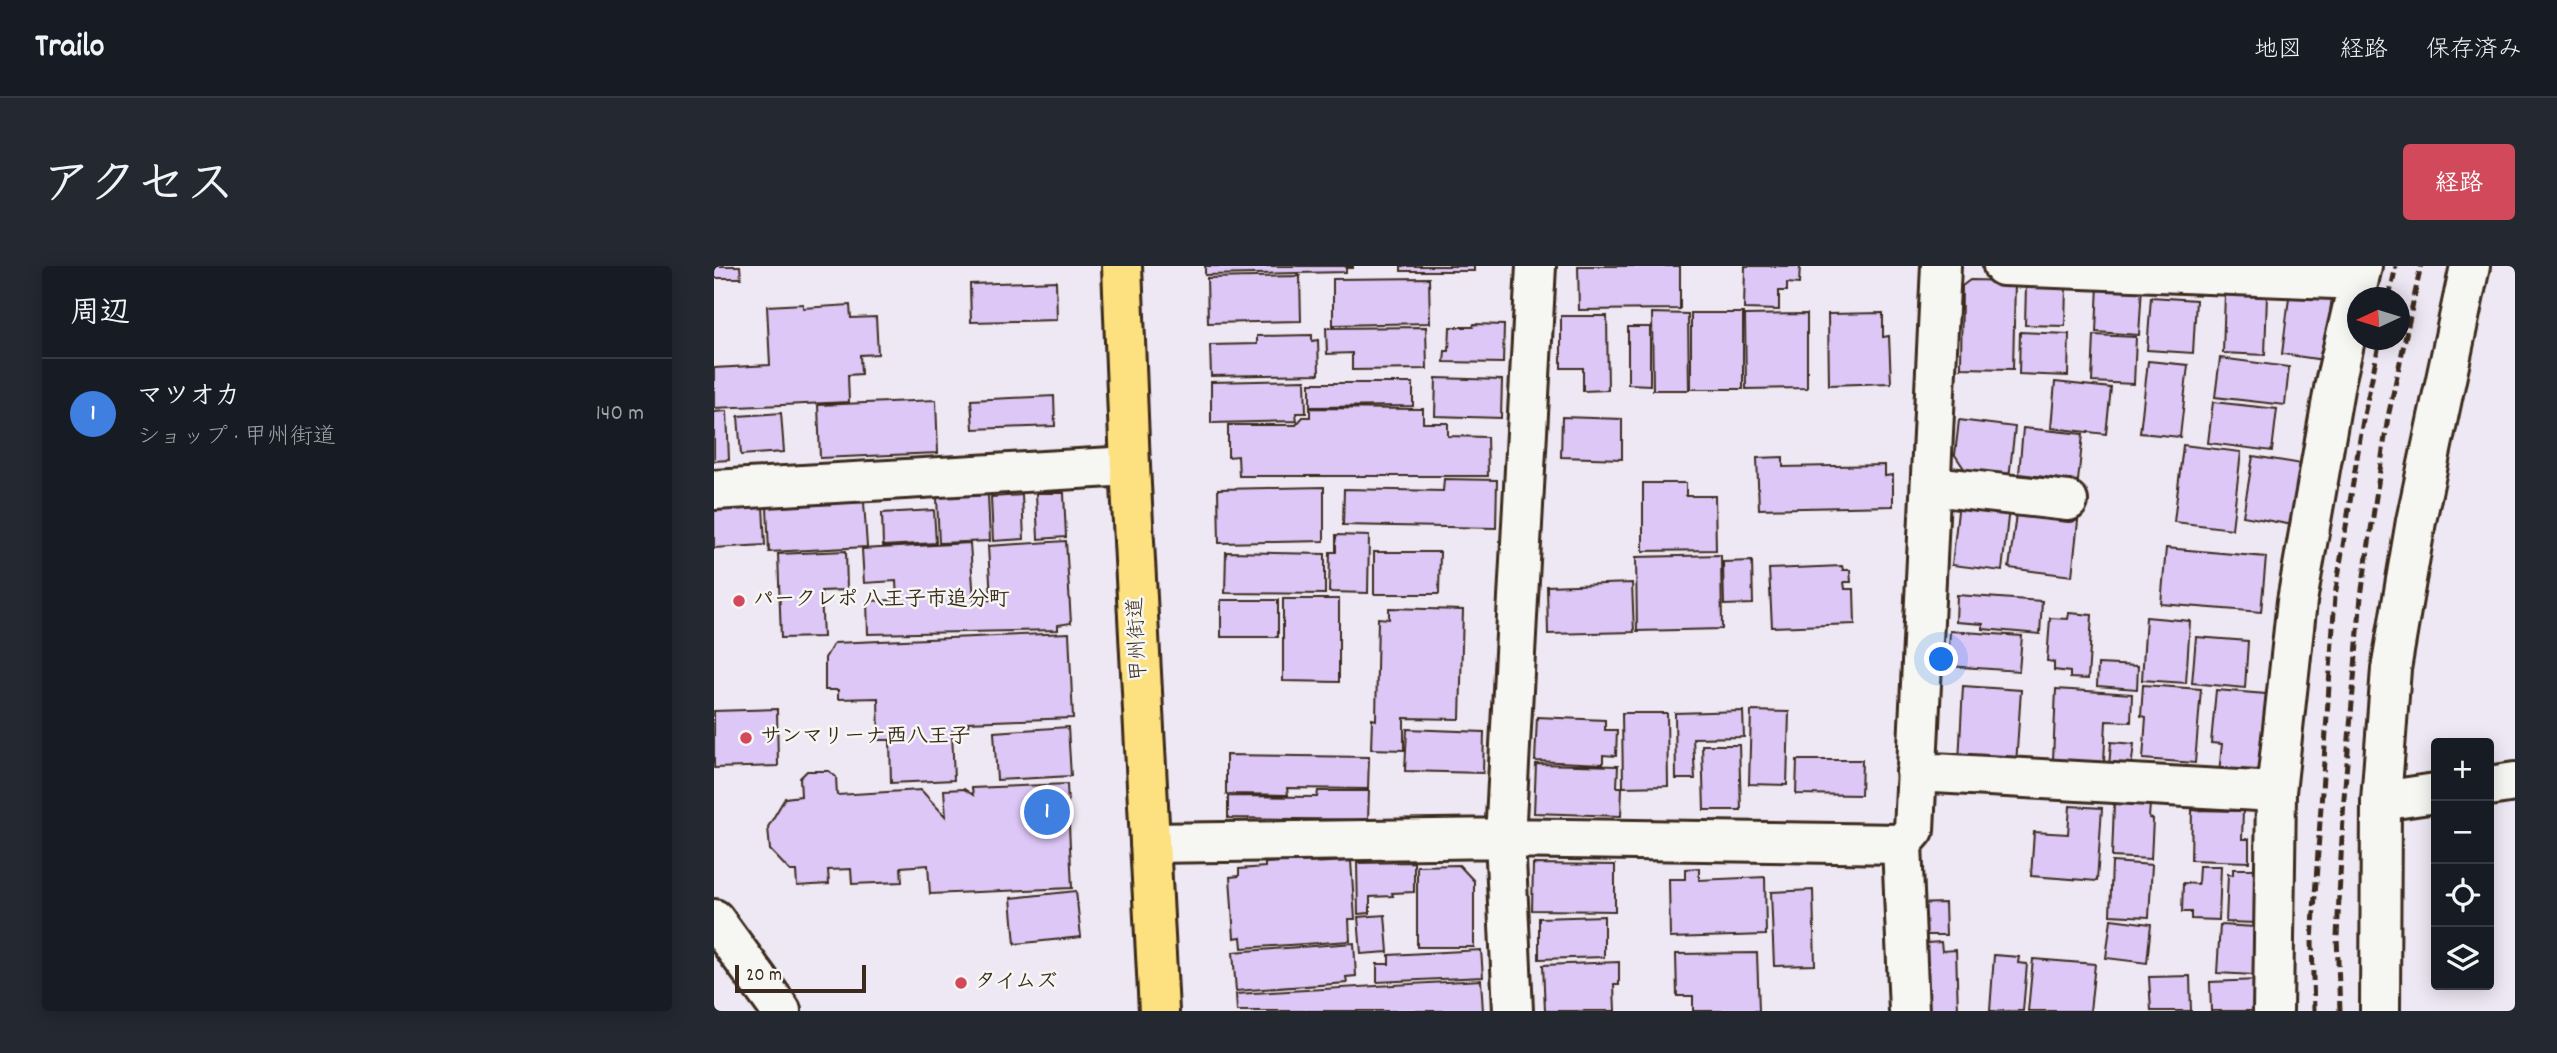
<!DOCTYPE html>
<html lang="ja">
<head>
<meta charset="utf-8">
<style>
  body { margin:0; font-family:Dekko,"Klee One",sans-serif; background:#242831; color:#f1f3f6 }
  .controls { position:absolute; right:21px; bottom:21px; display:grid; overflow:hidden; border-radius:7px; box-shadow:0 4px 18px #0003 }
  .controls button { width:63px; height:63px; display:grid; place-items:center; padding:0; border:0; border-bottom:2px solid #363941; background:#171b24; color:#f1f3f6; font:35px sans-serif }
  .compass { position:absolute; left:1633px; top:21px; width:63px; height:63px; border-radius:50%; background:#171b24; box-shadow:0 4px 18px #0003; rotate:266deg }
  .scale { position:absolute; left:21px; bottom:18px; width:131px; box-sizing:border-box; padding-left:7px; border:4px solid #3b2a1e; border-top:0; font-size:19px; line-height:24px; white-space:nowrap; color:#3b2a1e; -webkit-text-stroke:5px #f6f6f2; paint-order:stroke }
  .you { position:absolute; left:1228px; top:394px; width:24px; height:24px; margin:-18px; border:5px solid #fff; border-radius:50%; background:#1a73e8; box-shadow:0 0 0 10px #1a73e833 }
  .badge { display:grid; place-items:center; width:46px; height:46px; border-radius:50%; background:#d1495b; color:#fff; font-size:23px; font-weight:700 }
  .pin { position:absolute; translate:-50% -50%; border:4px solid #fff; box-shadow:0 2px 7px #0006 }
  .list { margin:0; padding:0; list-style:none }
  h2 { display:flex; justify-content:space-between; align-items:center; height:91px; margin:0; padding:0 28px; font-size:30px }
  h2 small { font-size:23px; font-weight:400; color:#9ea1a6 }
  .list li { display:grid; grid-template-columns:46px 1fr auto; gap:21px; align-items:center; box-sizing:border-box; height:112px; padding:0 28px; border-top:2px solid #363941 }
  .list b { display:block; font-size:26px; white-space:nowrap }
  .list p { margin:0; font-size:23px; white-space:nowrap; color:#9ea1a6 }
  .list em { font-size:23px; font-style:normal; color:#9ea1a6 }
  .icon { flex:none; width:38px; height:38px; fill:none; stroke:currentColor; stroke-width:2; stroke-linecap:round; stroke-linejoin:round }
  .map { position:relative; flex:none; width:1801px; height:745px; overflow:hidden; border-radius:7px }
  header { display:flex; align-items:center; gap:42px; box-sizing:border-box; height:98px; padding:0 35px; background:#171b24; border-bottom:2px solid #363941 }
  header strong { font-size:33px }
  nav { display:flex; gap:38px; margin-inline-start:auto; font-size:24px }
  .intro { display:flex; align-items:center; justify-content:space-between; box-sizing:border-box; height:168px; padding:0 42px }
  h1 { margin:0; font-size:49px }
  .button { padding:18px 32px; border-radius:7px; background:#d1495b; color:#fff; font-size:24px; font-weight:700 }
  main { display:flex; gap:42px; padding:0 42px }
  aside { flex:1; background:#171b24; border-radius:7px; box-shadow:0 4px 18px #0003 }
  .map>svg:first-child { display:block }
</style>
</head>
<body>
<header>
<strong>Trailo</strong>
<nav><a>地図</a><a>経路</a><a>保存済み</a></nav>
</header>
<div class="intro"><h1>アクセス</h1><a class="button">経路</a></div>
<main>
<aside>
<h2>周辺<small></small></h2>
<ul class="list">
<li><span class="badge" style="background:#3f7fe0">1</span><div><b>マツオカ</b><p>ショップ · 甲州街道</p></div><em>140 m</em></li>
</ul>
</aside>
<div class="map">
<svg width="1801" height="745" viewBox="0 0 1801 745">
  <rect width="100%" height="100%" fill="#eee8f4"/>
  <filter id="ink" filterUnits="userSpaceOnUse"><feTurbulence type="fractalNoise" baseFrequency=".0143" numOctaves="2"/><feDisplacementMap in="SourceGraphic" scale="14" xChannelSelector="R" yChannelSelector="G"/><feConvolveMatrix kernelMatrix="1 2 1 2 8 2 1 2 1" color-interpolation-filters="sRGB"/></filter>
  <g filter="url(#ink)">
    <path fill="#ddc7f7" stroke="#3b2a1e" stroke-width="2" d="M0 0H26L27 12H0Z
      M491 0H639V2H632V6L491 9Z
      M687 0H760V5H687Z
      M864 0H966V43L865 44Z
      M1031 0H1086L1085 18 1073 17V25H1065V44L1030 43Z
      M586 10 587 55 494 57 493 12Z
      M715 12 716 57 619 59V13Z
      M1256 14 1301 15 1299 103 1247 102 1248 20Z
      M342 15 343 54 257 56 256 18Z
      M1384 17 1428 20 1425 69 1382 66Z
      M1312 19H1352L1351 60 1311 59Z
      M1576 24 1618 30 1610 94 1568 88Z
      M1511 27 1553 29 1551 89 1509 87Z
      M1437 31 1482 34 1479 87 1433 84Z
      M89 38V42L136 39 137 52 162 51 164 88 146 89 147 108 134 109 135 136 0 142V102L56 99 53 40Z
      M938 47 974 48 975 124H939Z
      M977 47H1029V123H977Z
      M1169 47V71L1175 70 1177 117 1115 119 1114 48Z
      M1093 48V122L1032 123 1031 49Z
      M847 50H893L894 124 869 125V102H847Z
      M760 58 790 59 789 97 730 96 731 85H735L736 61H759Z
      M712 61 713 103 638 104V87L613 88 612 62Z
      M914 61H936V119L914 118Z
      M1306 66 1355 68 1354 110 1305 108Z
      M598 69V75L604 74 605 108 497 110 496 79 543 78V70Z
      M1380 69 1422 71 1420 118 1378 116Z
      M1506 92 1575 101 1571 139 1501 131Z
      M1434 95 1474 99 1466 171 1426 167Z
      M722 112 788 114 787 152 721 150Z
      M591 114 592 147H582L583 155 497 157V116Z
      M1341 116 1397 122 1392 168 1337 162Z
      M596 117H699V140L596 141Z
      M340 130 341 160 259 163 257 134Z
      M222 134 224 187 106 192 104 139Z
      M1499 136 1563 143 1558 185 1494 177Z
      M596 142 709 143V157H734V170L773 171 774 210H525L524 190 514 191V159H582L589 151H596Z
      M13 145 15 194 0 195V146Z
      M67 147 70 186 27 189 24 150Z
      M848 151 908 153V193L847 191Z
      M1245 154 1301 161 1295 212 1253 207 1241 189Z
      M1309 162 1369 168 1364 215 1305 208Z
      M1469 179 1527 186 1518 263 1460 256Z
      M1539 190 1588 198 1579 259 1529 250Z
      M1069 191V201L1171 199V210L1179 209V240L1045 243 1043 192Z
      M730 213 783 214 782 262 629 259 630 223 729 225Z
      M929 217H972V230H1001L1002 284 929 285Z
      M610 221V275L505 277 504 223Z
      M322 227H350L352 271 324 273Z
      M274 229 276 275 225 277 223 231Z
      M308 229 310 273 279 275 277 231Z
      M150 236 153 281 55 286 53 241Z
      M1255 237 1295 242 1288 305 1238 299 1244 245Z
      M49 240 51 279 0 282V242Z
      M220 244 222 277 169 280 168 247Z
      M1302 248 1364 255 1358 310 1295 302Z
      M622 269 655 270 654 327 615 326 616 286H622Z
      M352 275 357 357 344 359V364L154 368 153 335 183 334 182 315 150 317 148 283 256 277 260 335 277 334 274 280Z
      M1452 282 1552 291 1547 346 1447 338Z
      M132 285 133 324 107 325 109 371 67 372 64 288Z
      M512 286 611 288V328L511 327Z
      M660 286H726L725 328H660Z
      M1007 289 1008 363 923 365 922 291Z
      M1038 295 1039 338 1010 339 1009 296Z
      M1128 300 1129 304H1136L1137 316H1130L1131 323H1140L1141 358 1058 361 1055 303Z
      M918 317 920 366 834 368 833 320Z
      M1243 329 1328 335 1326 368 1269 363V358L1242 356Z
      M569 333H625V416L569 415Z
      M507 334H564V371H507Z
      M675 342 749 344 746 453 690 452V484L657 483 658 453 662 454 664 352 675 353Z
      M1355 347 1378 349 1374 413 1356 412V406L1340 404V396L1333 395 1336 352 1354 353Z
      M1432 351 1476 355 1472 417 1428 414Z
      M1236 365 1308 370 1305 405 1234 400Z
      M355 367 359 452 254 456 255 465H238L240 514 177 517 176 474H165L164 432 124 433V424H111V392L120 377Z
      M1482 371 1534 375 1531 422 1478 417Z
      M1384 398 1424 400 1423 423 1383 420Z
      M1429 419 1487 423 1481 497 1429 493 1432 451 1427 450Z
      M1249 420 1307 424 1302 499 1245 496Z
      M1342 423 1418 428 1417 456 1392 455 1390 496 1339 494Z
      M1502 424 1552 428 1545 510 1505 507 1508 478 1497 477Z
      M63 443 64 500 0 502V445Z
      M1029 445 1030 471 979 472 981 513H962L961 447Z
      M1037 445 1075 446 1073 519 1035 518Z
      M908 447H953L954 520 909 521Z
      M823 451 891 454V464H903L902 490 889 489V498L821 495Z
      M354 461 357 510 283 514 280 466Z
      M693 463 770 466 769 507 691 505Z
      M1397 476 1420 478 1417 503 1395 501Z
      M988 479H1025L1027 544H990Z
      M512 489 655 491 654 523 573 522 574 529 512 528Z
      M1083 494H1148L1147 529 1082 528Z
      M822 498 904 500 903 521H908L907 550 820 547Z
      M93 505H115L122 511 123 529 207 524 232 551 230 524 250 523 259 529 258 522 353 518 358 622 216 628 214 599 187 601 188 616 138 618 137 603 114 604 115 618 83 620 82 605H76L56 584 54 561 71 532 87 530 86 512Z
      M604 525H655L654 554 514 552V530L603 531Z
      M1400 537 1436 538 1435 552 1439 553 1437 593 1398 591Z
      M1356 540 1388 542 1383 615 1317 610 1320 566 1354 568Z
      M1478 544 1529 545 1528 573H1535V596L1477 594Z
      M596 594V597L637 595 641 653H635L636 675 528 682 527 671 520 672 516 611 525 610V603L551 601V597Z
      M700 596V626L678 627 679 630 656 631V647L644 648 643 597Z
      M1398 596 1438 599 1435 651 1396 649Z
      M819 598 901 599V645L818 644Z
      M745 599 760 615V681H703V600Z
      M1485 600H1507L1505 654 1477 653V646H1468L1469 617 1484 618Z
      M985 602V614L1051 611 1052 669 956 672 955 613H971V603Z
      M1519 603H1552L1544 657 1512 656 1514 608 1519 609Z
      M1099 624 1101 699 1060 700 1057 626Z
      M362 625 367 671 301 678 297 632Z
      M1231 637 1232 669H1198L1197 638Z
      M671 649 674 686 647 688 644 651Z
      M890 650V691L825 693V652Z
      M1397 653 1437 658 1433 697 1392 692Z
      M1506 659 1542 661 1540 709 1503 707Z
      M1227 676 1228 685 1242 684 1244 745H1200L1197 678Z
      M640 677 642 710 632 711 633 717 522 725 519 686Z
      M767 684 769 711 663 716V698H675V689Z
      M1043 687 1045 745H979V730H963L962 688Z
      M1280 689 1305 691 1304 697 1313 698 1309 745H1276Z
      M1319 693 1381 698 1376 745H1314Z
      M905 696V719H900L901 745H831L829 699Z
      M1476 710 1477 745H1437L1435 711Z
      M767 714 769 745H523L522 728Z
      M1544 714 1545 745H1497L1496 716Z"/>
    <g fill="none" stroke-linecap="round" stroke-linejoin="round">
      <defs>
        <path id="minor" d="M1289 0 1645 14
          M1218 220 1354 235
          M0 224 416 200
          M1202 506 1562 526
          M1775 520 1801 516
          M1667 535 1722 527
          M436 577 791 572 1188 578
          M0 653 67 745
          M799 745 791 572 822 0
          M1195 745 1188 578 1200 564 1227 0
          M1559 745 1562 526 1583 335 1621 117 1648 0
          M1666 745 1667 535 1677 403 1702 255 1756 0"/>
        <path id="highway" d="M408 0 416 200 445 745"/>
      </defs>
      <use href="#minor" stroke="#3b2a1e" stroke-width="44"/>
      <use href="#highway" stroke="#3b2a1e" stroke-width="44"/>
      <use href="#minor" stroke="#f6f6f2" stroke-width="38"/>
      <use href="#highway" stroke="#fde080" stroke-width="38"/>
      <path stroke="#3b2a1e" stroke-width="5" stroke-dasharray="10 5" stroke-linecap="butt" d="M1675 32 1682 0
        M1600 745 1598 675 1621 330 1649 154 1666 74
        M1626 745 1623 671 1630 532 1647 330 1674 151 1707 0"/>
    </g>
  </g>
  <g fill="#d1495b" stroke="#f6f6f2" stroke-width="2.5">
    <circle cx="25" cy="335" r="7"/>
    <circle cx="32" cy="472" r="7"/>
    <circle cx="247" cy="717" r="7"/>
  </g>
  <g text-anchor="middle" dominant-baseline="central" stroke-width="5" stroke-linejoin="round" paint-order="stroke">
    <g font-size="21" font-weight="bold" fill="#3b2a1e" stroke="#f6f6f2" text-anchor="start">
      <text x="39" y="335">パークレポ 八王子市追分町</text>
      <text x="46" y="472">サンマリーナ西八王子</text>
      <text x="261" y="717">タイムズ</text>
    </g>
    <g font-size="21" fill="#3b2a1e" stroke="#f6f6f2">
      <text transform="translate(425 373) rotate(-93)">甲州街道</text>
    </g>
  </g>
</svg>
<div class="controls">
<button>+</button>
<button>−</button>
<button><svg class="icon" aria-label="locate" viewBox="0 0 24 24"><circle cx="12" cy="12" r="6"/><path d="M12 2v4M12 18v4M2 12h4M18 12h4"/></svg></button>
<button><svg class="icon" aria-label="layers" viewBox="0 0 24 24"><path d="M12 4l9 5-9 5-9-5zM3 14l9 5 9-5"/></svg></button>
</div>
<svg class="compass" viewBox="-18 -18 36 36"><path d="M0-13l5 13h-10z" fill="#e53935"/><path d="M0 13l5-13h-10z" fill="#9ea1a6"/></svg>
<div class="scale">20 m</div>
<div class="you"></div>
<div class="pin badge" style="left:333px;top:546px;background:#3f7fe0">1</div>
</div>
</main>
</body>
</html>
